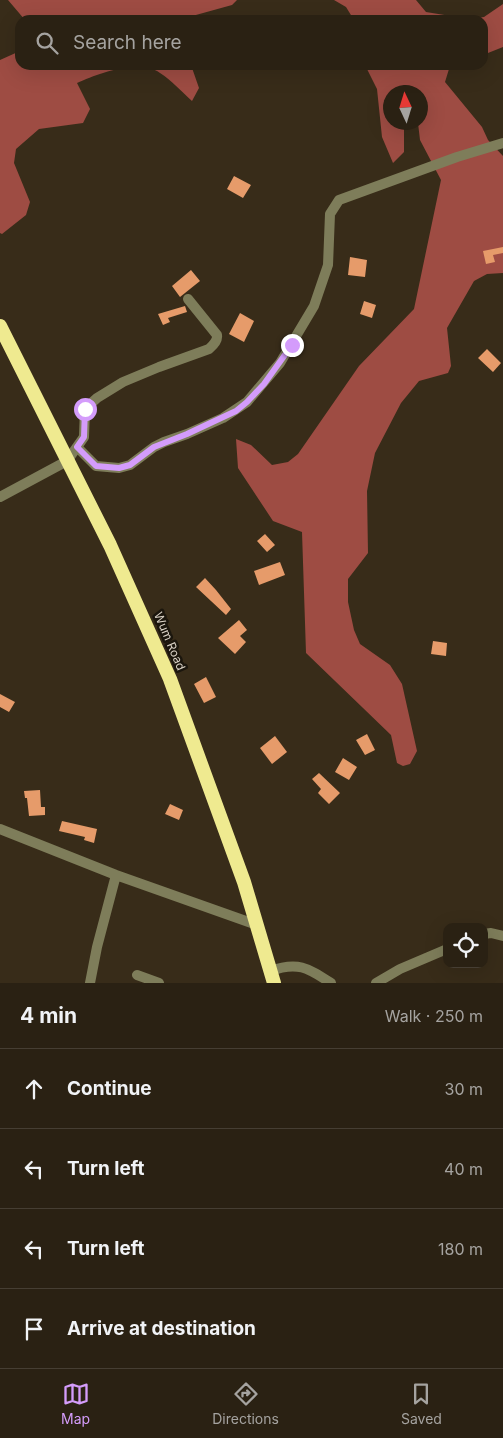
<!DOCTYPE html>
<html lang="en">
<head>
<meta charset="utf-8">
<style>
  body { margin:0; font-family:Inter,sans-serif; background:#362e21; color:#f1f3f6 }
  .controls { position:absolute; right:15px; bottom:15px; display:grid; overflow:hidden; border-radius:10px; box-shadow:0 5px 20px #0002 }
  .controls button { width:45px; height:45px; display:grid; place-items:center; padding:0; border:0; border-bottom:1px solid #463e33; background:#2a2113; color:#f1f3f6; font:25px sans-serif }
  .compass { position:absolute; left:383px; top:85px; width:45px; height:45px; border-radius:50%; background:#2a2113; box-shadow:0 5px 20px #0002; rotate:356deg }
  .stop { position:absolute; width:15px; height:15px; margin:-11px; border:4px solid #d49cfb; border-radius:50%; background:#fff }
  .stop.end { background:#d49cfb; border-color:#fff; box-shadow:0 1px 5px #0008 }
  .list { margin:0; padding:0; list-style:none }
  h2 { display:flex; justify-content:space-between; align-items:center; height:65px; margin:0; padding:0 20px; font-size:21px }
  h2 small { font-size:16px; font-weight:400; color:#a5a3a0 }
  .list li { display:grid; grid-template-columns:32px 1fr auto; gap:15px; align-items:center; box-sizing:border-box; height:80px; padding:0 20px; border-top:1px solid #463e33 }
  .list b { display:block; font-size:19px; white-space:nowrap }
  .list em { font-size:16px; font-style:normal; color:#a5a3a0 }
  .icon { flex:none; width:28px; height:28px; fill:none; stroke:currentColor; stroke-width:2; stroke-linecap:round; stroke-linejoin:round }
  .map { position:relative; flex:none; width:503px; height:983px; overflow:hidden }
  .search { position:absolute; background:#2a2113; box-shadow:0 5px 20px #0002; left:15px; right:15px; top:15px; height:55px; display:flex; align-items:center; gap:12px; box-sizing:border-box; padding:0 18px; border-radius:15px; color:#a5a3a0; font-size:19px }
  .sheet { height:385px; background:#2a2113 }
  nav { display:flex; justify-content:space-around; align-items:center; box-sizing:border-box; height:70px; border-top:1px solid #463e33; background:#2a2113; font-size:14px; color:#a5a3a0 }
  nav a { display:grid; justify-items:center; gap:2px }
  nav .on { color:#d49cfb }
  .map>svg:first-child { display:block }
</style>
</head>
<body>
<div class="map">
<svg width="503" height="983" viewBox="0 0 503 983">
  <rect width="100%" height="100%" fill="#382c19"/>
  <path fill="#9e4c43" d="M8 0H237L232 5 185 18 184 20H25Z
    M334 0H416L426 12 469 19 484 17 503 4V47L483 55V20H354L346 7Z
    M20 51V65H191L199 88 192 101C182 92 171 80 160 73 138 58 98 74 77 83L90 109 83 123 39 129 16 149 14 163 30 202 26 215 2 234 0 233V60Z
    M365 65H459L449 69 445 82 482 127 488 140 503 156V273L487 274 474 281 447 328 451 366 448 373 419 381 401 403 375 453 367 491 368 553 348 579V602L354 630 360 644 390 665 402 684 417 751 410 764 403 766 397 763 391 735 306 653 302 532 273 521 238 468 236 439 251 445 272 465 288 462 298 454 359 366 414 309 441 180 420 140 418 123 420 122V92H390V122L404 123V152L393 163 382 137 377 89Z"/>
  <path fill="#e69b6a" d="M234 176 251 185 243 198 227 189Z
    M503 247V253L493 255 495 262 486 264 483 251Z
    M350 257 367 260 365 277 348 275Z
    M191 270 200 281 180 297 172 286Z
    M364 301 376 305 372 318 360 314Z
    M185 306 187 312 168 318 170 322 163 325 158 314Z
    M240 313 254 321 244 342 229 334Z
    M487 349 501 363 493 372 478 358Z
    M265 534 275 545 267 552 257 541Z
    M280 562 285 575 259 585 254 571Z
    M205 578 216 590 231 609 226 615 196 587Z
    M239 620 247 630 240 636 246 642 235 654 218 638Z
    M433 641 447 643 446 656 431 654Z
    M206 677 216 697 204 703 194 684Z
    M0 694 15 702 9 712 0 707Z
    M367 734 375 750 365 755 356 740Z
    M275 736 287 752 272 764 260 748Z
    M343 758 357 767 349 780 335 772Z
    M319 773 340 793 329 804 318 793 321 789 312 779Z
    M40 790 41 807H45V815L29 816 27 798H25L24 791Z
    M170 804 183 810 179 820 165 814Z
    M62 821 97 829 94 843 84 840 85 837 59 831Z"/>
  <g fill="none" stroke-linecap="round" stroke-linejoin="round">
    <path stroke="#7e7d5a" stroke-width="10" d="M77 447 96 466 119 468 130 465 154 447 164 442 187 434 223 418 247 402 280 363 314 306 328 265 330 214 339 200 457 157 503 143
      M0 497 67 461 84 437 85 409 97 398 123 382 159 367 209 349C213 345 218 341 217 335L188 299
      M0 829 116 875 257 925
      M484 934 491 933 503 936
      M270 971C298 961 308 968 331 983
      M137 975 159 983
      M90 983 97 947 116 875
      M376 983 400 969 447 949"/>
    <path stroke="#efea90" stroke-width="14" d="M0 326 110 545 170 679 244 882 274 983"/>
  </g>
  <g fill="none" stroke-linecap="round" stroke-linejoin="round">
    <path stroke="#d49cfb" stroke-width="6" d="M85 409 84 437 77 447 96 466 119 468 130 465 154 447 187 434 236 411 247 402 264 384 292 345"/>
  </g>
  <g text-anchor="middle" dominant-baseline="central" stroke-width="5" stroke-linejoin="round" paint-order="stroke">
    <g font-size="12" fill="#d8d0c4" stroke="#1b160d">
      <text transform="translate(170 641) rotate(67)">Wum Road</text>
    </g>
  </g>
</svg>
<div class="controls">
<button><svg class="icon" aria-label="locate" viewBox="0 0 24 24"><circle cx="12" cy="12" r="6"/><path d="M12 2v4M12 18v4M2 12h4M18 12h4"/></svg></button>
</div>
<svg class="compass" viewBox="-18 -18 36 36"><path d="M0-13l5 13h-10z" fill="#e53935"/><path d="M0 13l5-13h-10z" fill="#a5a3a0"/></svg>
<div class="stop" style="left:85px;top:409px"></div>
<div class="stop end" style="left:292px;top:345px"></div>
<div class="search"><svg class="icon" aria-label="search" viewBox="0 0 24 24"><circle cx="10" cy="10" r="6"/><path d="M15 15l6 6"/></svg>Search here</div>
</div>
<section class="sheet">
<h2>4 min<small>Walk · 250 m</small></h2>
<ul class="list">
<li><svg class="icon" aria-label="ahead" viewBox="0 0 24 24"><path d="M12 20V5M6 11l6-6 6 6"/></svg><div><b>Continue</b></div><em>30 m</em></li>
<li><svg class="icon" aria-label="left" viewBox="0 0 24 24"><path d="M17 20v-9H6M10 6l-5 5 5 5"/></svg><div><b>Turn left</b></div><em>40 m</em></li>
<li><svg class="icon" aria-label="left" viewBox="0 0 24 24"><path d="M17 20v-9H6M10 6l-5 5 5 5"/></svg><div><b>Turn left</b></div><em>180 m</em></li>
<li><svg class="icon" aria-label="arrive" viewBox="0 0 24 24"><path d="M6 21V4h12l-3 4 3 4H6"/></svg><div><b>Arrive at destination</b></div></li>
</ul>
</section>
<nav>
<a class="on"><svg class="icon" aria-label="map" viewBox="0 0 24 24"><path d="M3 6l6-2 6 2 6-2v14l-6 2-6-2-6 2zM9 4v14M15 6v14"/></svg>Map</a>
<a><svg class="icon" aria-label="directions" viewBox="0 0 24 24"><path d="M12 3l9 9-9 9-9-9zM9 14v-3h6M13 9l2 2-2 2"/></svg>Directions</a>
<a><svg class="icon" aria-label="saved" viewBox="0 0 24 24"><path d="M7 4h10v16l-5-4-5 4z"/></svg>Saved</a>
</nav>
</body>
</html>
